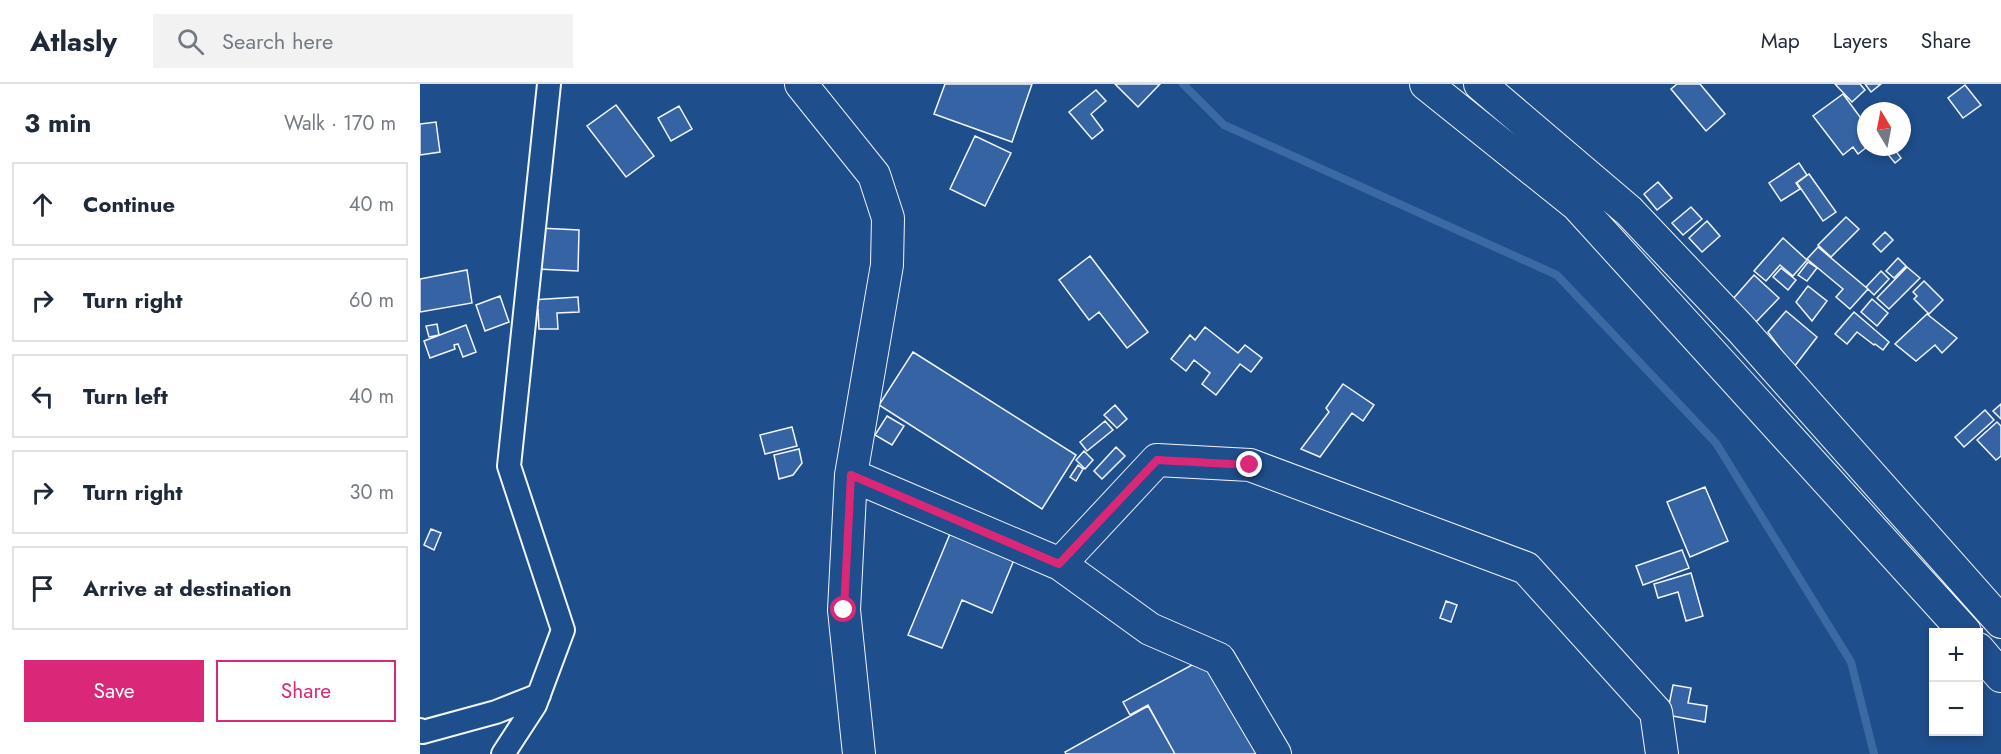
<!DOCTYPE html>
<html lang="en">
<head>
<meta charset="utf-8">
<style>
  body { margin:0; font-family:Jost,sans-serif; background:#f2f2f3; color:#1f2937 }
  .controls { position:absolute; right:18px; bottom:18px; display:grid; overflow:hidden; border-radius:0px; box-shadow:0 3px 9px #0003 }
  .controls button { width:54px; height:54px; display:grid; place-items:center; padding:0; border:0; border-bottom:2px solid #e0e1e3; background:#fff; color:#1f2937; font:30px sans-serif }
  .compass { position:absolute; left:1437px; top:18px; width:54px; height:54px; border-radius:50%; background:#fff; box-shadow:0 3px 9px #0003; rotate:350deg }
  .stop { position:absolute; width:18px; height:18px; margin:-14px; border:4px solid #db2777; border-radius:50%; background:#fff }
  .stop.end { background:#db2777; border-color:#fff; box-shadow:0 2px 6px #0008 }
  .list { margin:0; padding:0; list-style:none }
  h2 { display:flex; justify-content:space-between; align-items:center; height:78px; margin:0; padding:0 24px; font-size:26px }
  h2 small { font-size:20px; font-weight:400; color:#747a83 }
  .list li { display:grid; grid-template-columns:39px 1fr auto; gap:18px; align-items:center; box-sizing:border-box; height:84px; margin:0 12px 12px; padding:0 12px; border:2px solid #e0e1e3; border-radius:0px }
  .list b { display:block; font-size:22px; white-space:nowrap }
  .list em { font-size:20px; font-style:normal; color:#747a83 }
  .actions { display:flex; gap:12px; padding:18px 24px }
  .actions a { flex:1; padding:14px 0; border:2px solid #db2777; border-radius:0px; text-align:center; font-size:21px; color:#db2777 }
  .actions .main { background:#db2777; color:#fff }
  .icon { flex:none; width:33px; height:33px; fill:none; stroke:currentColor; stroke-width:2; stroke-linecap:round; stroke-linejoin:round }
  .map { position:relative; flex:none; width:1581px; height:670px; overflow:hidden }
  header { display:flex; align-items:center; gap:36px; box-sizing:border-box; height:84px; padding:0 30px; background:#fff; border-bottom:2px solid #e0e1e3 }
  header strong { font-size:28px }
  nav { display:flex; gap:33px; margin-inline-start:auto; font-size:21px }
  .search { width:420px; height:54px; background:#f2f2f3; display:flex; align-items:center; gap:15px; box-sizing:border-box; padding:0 21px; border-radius:0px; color:#747a83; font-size:22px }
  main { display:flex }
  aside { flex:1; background:#fff }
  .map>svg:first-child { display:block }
</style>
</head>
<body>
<header>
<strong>Atlasly</strong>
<div class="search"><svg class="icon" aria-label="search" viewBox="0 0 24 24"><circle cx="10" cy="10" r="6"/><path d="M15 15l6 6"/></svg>Search here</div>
<nav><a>Map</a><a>Layers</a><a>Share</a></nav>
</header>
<main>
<aside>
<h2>3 min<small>Walk · 170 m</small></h2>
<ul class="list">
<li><svg class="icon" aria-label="ahead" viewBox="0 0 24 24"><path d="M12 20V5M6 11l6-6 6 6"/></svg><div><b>Continue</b></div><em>40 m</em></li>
<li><svg class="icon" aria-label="right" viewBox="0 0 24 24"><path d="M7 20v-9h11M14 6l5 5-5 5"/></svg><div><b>Turn right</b></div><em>60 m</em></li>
<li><svg class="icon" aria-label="left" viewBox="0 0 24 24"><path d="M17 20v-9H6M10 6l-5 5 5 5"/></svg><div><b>Turn left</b></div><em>40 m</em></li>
<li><svg class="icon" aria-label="right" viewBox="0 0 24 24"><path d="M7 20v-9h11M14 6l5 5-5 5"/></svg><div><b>Turn right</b></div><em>30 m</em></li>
<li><svg class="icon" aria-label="arrive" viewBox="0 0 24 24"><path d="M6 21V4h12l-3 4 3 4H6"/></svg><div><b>Arrive at destination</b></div></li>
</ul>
<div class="actions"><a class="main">Save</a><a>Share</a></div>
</aside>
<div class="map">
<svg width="1581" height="670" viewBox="0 0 1581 670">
  <rect width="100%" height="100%" fill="#1f4e8c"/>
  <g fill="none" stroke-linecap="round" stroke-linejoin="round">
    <path stroke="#3b69a3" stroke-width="8" d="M763 0 804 41 1137 191 1296 359 1431 578 1454 670"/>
  </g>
  <path fill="#3563a3" stroke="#f2f6ff" stroke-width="1.5" d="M525 0H612L592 58 514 30Z
    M695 0H740L718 23Z
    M1257 0H1280L1305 30 1286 47 1251 5Z
    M1415 0H1440L1445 6 1432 18Z
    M1445 0H1461L1451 8Z
    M1545 1 1561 21 1543 34 1528 14Z
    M676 6 686 17 671 30 683 46 672 55 649 28Z
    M1423 10 1446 41 1447 63 1438 70 1433 63 1423 71 1393 32Z
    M196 21 234 72 206 93 167 42Z
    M259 22 272 45 251 57 238 34Z
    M16 38 20 68 0 71V40Z
    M555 52 591 69 565 122 530 105Z
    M1462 63H1473L1481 74 1475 79Z
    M1379 79 1387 91 1376 99 1380 105 1361 117 1349 99Z
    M1389 90 1416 128 1403 137 1377 99Z
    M1238 98 1252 114 1237 126 1224 110Z
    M1271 123 1282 135 1263 151 1252 139Z
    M1426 133 1439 145 1411 173 1398 161Z
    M1287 137 1300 152 1282 168 1269 154Z
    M119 144 159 146 158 187 117 185Z
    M1465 148 1473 156 1461 168 1453 160Z
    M1363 154 1387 176 1373 192 1360 181 1346 197 1334 187Z
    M1398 163 1448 205 1430 225 1416 213 1423 205 1387 175Z
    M670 172 728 248 707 264 679 228 669 236 639 196Z
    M1478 174 1486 182 1474 194 1466 187Z
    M1388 178 1397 184 1387 197 1378 191Z
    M1487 183 1500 194 1469 225 1457 214Z
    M1361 184 1376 196 1368 206 1353 193Z
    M47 186 52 219 0 228V195Z
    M1461 187 1469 195 1454 211 1446 203Z
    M1334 191 1359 214 1336 238 1312 216Z
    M1504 197 1523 216 1509 230 1494 215 1497 212 1493 208Z
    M1388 202 1407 217 1392 237 1376 218Z
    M80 212 89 238 65 247 56 221Z
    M158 213 159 228 137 229 138 245H119L118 226 112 227 111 216Z
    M1452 215 1468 229 1457 242 1441 228Z
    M1366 227 1397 253 1374 283 1348 248Z
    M1434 228 1469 258 1463 266 1455 260 1454 261 1437 248 1427 260 1415 250Z
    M1507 230 1537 254 1522 269 1515 261 1496 277 1475 260Z
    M17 240 19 251 9 253 6 242Z
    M46 241 56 268 43 273 38 260 34 261 35 265 10 274 4 257Z
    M785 243 818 269 825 261 842 274 831 288 820 280 796 311 782 300 790 289 774 276 766 287 751 275 770 251 775 256Z
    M493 268 656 371 622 425 459 321Z
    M923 300 954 321 943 337 932 329 900 373 881 365 909 328 906 324Z
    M1581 320V335L1573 327Z
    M695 321 707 335 697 344 684 331Z
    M1565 326 1574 336 1544 363 1535 353Z
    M467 332 484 342 472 361 455 351Z
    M685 337 693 346 667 367 660 358Z
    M1577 338 1581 342V372L1576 376 1557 356Z
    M372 343 377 362 345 370 340 351Z
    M696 363 705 372 682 395 674 387Z
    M379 365 382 379 373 391 359 395 354 371Z
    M664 367 673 376 665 385 656 376Z
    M658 381 663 385 656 397 650 393Z
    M1285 403 1308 457 1270 473 1247 418Z
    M11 445 21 449 14 466 4 461Z
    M532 445 596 471 572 529 542 516 522 564 488 551Z
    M1262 466 1269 484 1223 501 1216 482Z
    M1271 489 1283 532 1266 537 1258 508 1238 514 1234 500Z
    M1026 517 1037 521 1031 538 1020 534Z
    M785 574 837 670H755L728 621 710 631 703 618Z
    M1253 601 1271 604 1268 619 1287 622 1285 638 1247 631Z
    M728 622 755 670H646L645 668Z"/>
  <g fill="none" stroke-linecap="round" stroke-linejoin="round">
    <defs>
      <path id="street" d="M0 646 3 648 76 628 119 611
        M83 670 115 621 143 546 89 382 129 0"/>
      <path id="secondary" d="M381 0 454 91 468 134 467 181 431 391 424 526 439 670
        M1006 0 1157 121 1545 548
        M1060 0 1209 127 1320 244 1581 538
        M431 391 640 480 737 376 830 381 1106 484 1236 628 1242 670
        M640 480 730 545 799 575 855 670
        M1558 565 1581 592"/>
    </defs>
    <use href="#street" stroke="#f2f6ff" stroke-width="26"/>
    <use href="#secondary" stroke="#f2f6ff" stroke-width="34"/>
    <use href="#street" stroke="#1f4e8c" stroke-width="22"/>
    <use href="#secondary" stroke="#1f4e8c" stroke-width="32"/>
  </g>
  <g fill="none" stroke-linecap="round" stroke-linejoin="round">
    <path stroke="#db2777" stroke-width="8" d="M424 526 431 391 639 480 737 376 830 381"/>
  </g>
</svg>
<div class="controls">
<button>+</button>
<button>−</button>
</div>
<svg class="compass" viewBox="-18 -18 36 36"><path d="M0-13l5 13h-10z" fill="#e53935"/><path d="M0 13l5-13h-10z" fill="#747a83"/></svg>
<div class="stop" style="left:424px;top:526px"></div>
<div class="stop end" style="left:830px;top:381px"></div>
</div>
</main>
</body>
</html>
